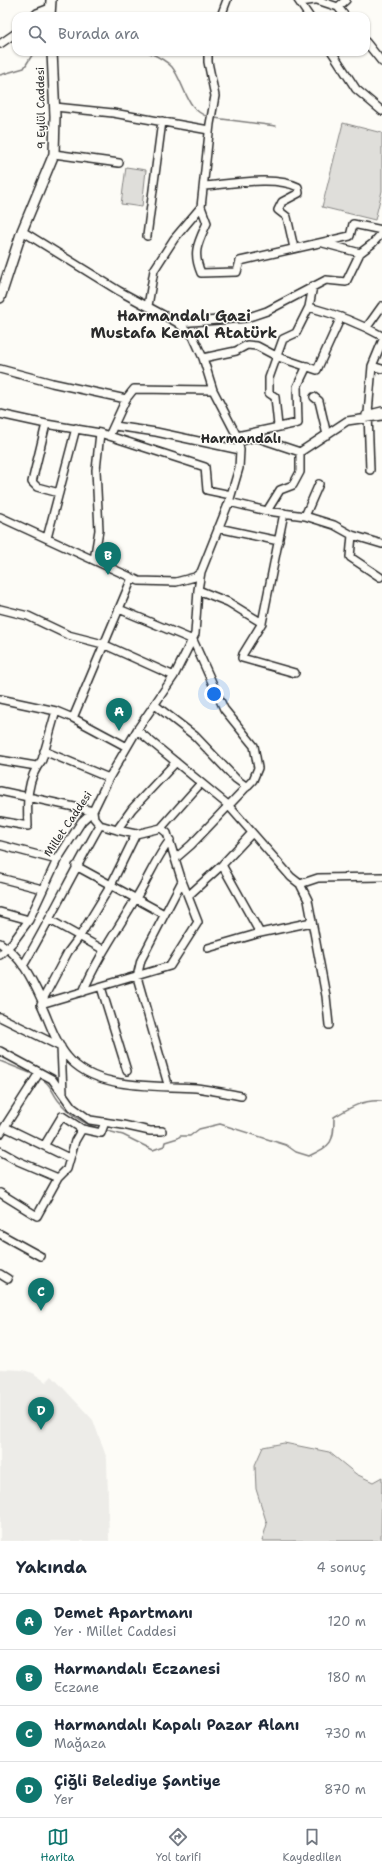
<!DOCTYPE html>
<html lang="tr">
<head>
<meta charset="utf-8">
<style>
  body { margin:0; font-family:"Shantell Sans",sans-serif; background:#f2f2f3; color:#1f2937 }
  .you { position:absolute; left:214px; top:694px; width:14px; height:14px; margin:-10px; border:3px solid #fff; border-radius:50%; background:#1a73e8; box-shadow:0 0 0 6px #1a73e833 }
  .badge { display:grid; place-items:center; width:26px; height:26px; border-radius:50%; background:#0f766e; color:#fff; font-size:13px; font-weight:700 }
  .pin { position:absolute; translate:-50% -33px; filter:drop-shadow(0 1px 2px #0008) }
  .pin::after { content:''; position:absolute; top:21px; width:14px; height:12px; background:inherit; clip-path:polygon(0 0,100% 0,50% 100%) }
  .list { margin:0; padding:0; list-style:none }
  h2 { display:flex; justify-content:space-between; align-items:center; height:52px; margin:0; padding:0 16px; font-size:17px }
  h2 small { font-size:13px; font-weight:400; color:#747a83 }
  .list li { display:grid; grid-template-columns:26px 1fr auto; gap:12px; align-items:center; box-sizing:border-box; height:56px; padding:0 16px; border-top:1px solid #e0e1e3 }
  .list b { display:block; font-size:15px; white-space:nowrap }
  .list p { margin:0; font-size:13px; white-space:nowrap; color:#747a83 }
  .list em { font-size:13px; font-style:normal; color:#747a83 }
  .icon { flex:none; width:22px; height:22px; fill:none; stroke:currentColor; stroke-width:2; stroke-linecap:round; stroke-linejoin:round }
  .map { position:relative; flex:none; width:382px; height:1541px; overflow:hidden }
  .search { position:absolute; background:#fff; box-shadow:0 1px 3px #0004; left:12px; right:12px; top:12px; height:44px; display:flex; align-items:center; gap:10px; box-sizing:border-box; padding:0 14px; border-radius:12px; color:#747a83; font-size:15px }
  .sheet { height:276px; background:#fff }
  nav { display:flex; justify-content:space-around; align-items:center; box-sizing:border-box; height:56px; border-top:1px solid #e0e1e3; background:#fff; font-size:11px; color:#747a83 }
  nav a { display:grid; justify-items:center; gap:2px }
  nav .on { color:#0f766e }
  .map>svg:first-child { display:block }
</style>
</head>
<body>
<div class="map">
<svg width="382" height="1541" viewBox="0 0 382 1541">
  <rect width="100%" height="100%" fill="#fdfcf7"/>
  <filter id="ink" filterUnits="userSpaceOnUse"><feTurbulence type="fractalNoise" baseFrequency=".025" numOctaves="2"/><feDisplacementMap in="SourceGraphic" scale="8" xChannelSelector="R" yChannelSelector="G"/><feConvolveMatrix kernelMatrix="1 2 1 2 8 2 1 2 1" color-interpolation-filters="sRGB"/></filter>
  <g filter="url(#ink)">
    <path fill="#edece8" d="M0 1369 23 1370 33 1373 46 1382 52 1376 93 1420 107 1459 109 1541H0Z"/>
    <path fill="#dfdeda" stroke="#858482" d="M343 123 382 133V191L375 220 322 207Z
      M126 167 146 170 142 207 121 204Z
      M284 1443 329 1452 356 1474 373 1482 382 1477 381 1541H262L267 1524 256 1489 255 1465 263 1447Z"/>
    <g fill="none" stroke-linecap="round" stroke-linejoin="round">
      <path stroke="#7e7d7b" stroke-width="1.5" d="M148 52C157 56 166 60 172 67 185 84 186 111 209 117
        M0 75 24 68 34 52
        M214 118 276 126
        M0 1061 35 1075
        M38 1077C51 1083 50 1089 58 1100 69 1114 83 1124 101 1129
        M104 1130 123 1135 153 1150 164 1146 165 1142 178 1138 180 1136H190L199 1129 220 1124 286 1145 296 1152 309 1156C332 1145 334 1143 334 1117 349 1108 364 1099 382 1101"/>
      <defs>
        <path id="minor" d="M298 0 309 16
          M317 0 338 7 345 16
          M300 2 315 0
          M338 7 346 0
          M34 16 37 13 50 8
          M221 16 227 0
          M366 42 382 62
          M0 44 16 33
          M332 52 356 89 382 111
          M55 107 113 113 209 130
          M54 154 119 163
          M204 186C229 184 276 175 298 187L299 193 282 202 278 210 287 217 294 248
          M201 207 207 223C198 243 192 252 201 273L237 272 240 261 350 236 353 224 382 230
          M147 236 162 121
          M323 243 360 253
          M313 286 309 307C335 314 359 323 382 336
          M148 306 154 270 174 239 201 207 210 124 215 96 208 62V52
          M178 323 246 318 267 311 326 280 346 282 360 253 372 244 382 233
          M367 327 382 306
          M203 358 236 351 247 345 257 346 278 357 317 370 341 317
          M372 366 382 369
          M0 369 52 383 126 399
          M314 397 319 401 327 435
          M0 414 46 424 100 433 205 467 207 490 231 495
          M366 415 382 411
          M46 424 32 482 37 487 59 493
          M115 426 156 432 240 450
          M278 426 275 397 269 393V378L283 339 296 333 309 307
          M109 436 126 399 134 389 213 390
          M237 436 298 423 297 387 307 366
          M239 442 255 437 300 452 347 421 382 416
          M370 470 368 413 372 366 382 342
          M319 484 305 516 334 525 352 535 382 544
          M229 502 267 511 305 516
          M267 511 280 490 293 485 300 472V452
          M284 513 262 623 243 654 242 658 295 673
          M0 517 139 581 176 582 195 577 201 572 229 502 239 468 240 450 237 436 213 390 203 358 193 336 178 323 119 291 22 231
          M218 528 279 541
          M352 535 350 557 380 577
          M47 538 76 428
          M94 560 99 530 96 470 100 433
          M198 590 228 602 262 623
          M0 609 28 616 68 635 103 644 174 676
          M119 609 193 640 224 709 254 746 258 768 253 780 191 845 176 858
          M0 699 56 711 73 718 127 747
          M155 705 195 736 236 779 247 787
          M73 718 132 578
          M137 730 228 805 291 877 300 884 308 900 326 996 329 1025
          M44 751 109 778
          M0 760 36 766
          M0 791 93 811 94 818 100 825 117 830 136 834 161 828 167 833 182 881 198 922 170 966 41 1004C49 1021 55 1042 67 1056 95 1091 155 1085 196 1088 211 1090 226 1093 241 1096
          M0 821 28 826C27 803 26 779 42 760L56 711
          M161 828 201 783
          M117 830 132 809 176 762
          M0 845 57 860
          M222 865 260 933
          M76 866 164 914
          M0 878 42 889
          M300 884 318 878 382 877
          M188 896 222 865 252 833
          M0 912 29 920
          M50 920 104 950
          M0 943C21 956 32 979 42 1001V1004
          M208 948 260 933 312 922
          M0 955 13 942 29 920 57 860 82 821 93 811 109 778 137 730 174 676 195 634 198 590 201 572
          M23 966C50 920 73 872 100 825
          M101 987 127 1071
          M83 992C97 958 118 929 136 898 148 879 156 858 170 840
          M42 1001 68 952 80 936 111 885 136 834
          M0 1017 61 1047
          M61 1047 63 1093
          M0 1051 52 1079 72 1107 90 1120 123 1125 150 1131H162
          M167 1081 137 977 141 960 182 881
          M5 1127 69 1158
          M0 1134 39 1073
          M44 1146 62 1116 82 1129 101 1133 105 1122
          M0 1151 18 1161 58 1178
          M0 1193 37 1216 58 1178 67 1169 75 1141 82 1129
          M0 1234 40 1256
          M0 1274 8 1279"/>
        <path id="major" d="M50 16 51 0
          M0 298 22 231 54 154 55 116 52 52"/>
      </defs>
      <use href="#minor" stroke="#2b2b2b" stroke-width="10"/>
      <use href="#major" stroke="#2b2b2b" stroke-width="12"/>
      <use href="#minor" stroke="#fdfcf7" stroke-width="7"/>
      <use href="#major" stroke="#fdfcf7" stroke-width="9"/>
    </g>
  </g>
  <g text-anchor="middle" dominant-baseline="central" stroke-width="3" stroke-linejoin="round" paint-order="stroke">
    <g font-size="11" fill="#2b2b2b" stroke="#fdfcf7">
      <text transform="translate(41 108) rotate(-91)">9 Eylül Caddesi</text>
      <text transform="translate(68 824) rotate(-56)">Millet Caddesi</text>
    </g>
    <g font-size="13" font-weight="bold" fill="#2b2b2b" stroke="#fdfcf7">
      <text x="241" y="438">Harmandalı</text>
    </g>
    <g font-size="15" font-weight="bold" fill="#2b2b2b" stroke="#fdfcf7">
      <text x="184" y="316">Harmandalı Gazi<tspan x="184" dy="17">Mustafa Kemal Atatürk</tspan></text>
    </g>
  </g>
</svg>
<div class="you"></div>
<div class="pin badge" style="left:119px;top:731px">A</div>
<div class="pin badge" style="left:108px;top:575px">B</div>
<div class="pin badge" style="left:41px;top:1311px">C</div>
<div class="pin badge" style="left:41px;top:1430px">D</div>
<div class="search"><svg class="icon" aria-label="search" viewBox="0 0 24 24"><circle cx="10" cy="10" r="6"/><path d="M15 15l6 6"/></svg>Burada ara</div>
</div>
<section class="sheet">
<h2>Yakında<small>4 sonuç</small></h2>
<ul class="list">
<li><span class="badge">A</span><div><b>Demet Apartmanı</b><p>Yer · Millet Caddesi</p></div><em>120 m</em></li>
<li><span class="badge">B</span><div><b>Harmandalı Eczanesi</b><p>Eczane</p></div><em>180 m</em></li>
<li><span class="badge">C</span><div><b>Harmandalı Kapalı Pazar Alanı</b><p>Mağaza</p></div><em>730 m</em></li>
<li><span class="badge">D</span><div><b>Çiğli Belediye Şantiye</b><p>Yer</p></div><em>870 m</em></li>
</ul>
</section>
<nav>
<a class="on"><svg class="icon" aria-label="map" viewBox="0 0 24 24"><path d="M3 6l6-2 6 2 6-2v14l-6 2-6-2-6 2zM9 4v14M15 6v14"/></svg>Harita</a>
<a><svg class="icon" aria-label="directions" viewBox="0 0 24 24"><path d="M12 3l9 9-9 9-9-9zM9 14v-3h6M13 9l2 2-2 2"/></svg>Yol tarifi</a>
<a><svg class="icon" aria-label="saved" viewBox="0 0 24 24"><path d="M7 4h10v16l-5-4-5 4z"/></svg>Kaydedilen</a>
</nav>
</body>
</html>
